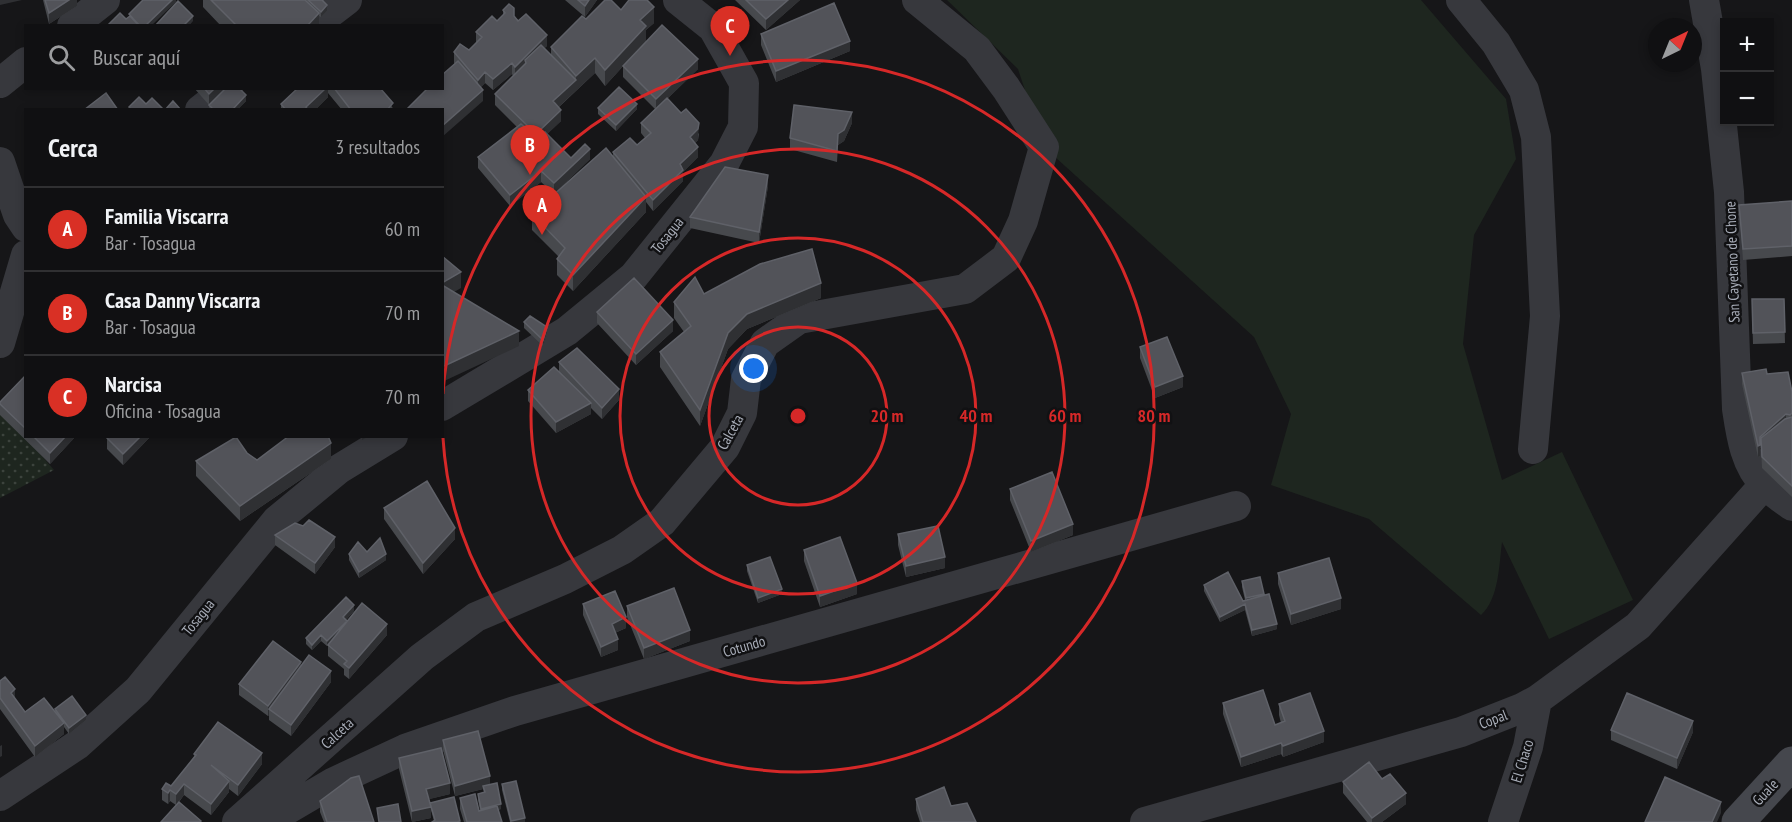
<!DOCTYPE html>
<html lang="es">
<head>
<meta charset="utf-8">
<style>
  body { margin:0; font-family:"PT Sans Narrow",sans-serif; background:#1e1e20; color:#f1f3f6 }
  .controls { position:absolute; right:18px; top:18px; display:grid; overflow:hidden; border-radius:0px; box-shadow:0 3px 9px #0003 }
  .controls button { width:54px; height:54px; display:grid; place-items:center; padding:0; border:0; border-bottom:2px solid #303032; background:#101012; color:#f1f3f6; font:30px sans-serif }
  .compass { position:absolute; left:1648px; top:18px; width:54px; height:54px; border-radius:50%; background:#101012; box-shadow:0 3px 9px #0003; rotate:43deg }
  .you { position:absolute; left:754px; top:369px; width:21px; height:21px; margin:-15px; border:4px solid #fff; border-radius:50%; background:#1a73e8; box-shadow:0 0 0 9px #1a73e833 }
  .badge { display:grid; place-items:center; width:39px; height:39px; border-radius:50%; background:#d93025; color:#fff; font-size:20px; font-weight:700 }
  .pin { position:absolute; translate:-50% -50px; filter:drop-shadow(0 2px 3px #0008) }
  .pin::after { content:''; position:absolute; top:32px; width:21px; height:18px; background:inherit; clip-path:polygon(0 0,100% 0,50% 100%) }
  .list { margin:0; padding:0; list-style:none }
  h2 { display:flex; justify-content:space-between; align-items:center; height:78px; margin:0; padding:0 24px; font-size:26px }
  h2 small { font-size:20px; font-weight:400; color:#9c9d9f }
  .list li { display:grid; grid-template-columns:39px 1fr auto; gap:18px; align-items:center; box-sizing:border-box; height:84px; padding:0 24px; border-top:2px solid #303032 }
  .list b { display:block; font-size:22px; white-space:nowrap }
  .list p { margin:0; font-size:20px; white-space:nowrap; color:#9c9d9f }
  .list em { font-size:20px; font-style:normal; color:#9c9d9f }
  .icon { flex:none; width:33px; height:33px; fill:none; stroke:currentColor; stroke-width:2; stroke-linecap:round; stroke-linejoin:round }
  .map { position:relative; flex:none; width:1792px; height:822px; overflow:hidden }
  .search { position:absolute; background:#101012; box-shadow:0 3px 9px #0003; left:24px; top:24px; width:420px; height:66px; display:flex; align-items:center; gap:15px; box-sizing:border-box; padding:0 21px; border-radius:0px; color:#9c9d9f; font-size:22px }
  .panel { position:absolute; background:#101012; box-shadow:0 3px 9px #0003; left:24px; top:108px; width:420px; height:330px; border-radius:0px }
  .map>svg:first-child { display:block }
</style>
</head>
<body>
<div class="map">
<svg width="1792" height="822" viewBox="0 0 1792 822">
  <defs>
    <pattern id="park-dots" width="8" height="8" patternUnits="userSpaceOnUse" patternTransform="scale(1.5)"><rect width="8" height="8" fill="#1e261f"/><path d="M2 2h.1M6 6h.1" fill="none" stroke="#3c433d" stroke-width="1.8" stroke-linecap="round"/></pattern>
  </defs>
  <rect width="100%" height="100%" fill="#161618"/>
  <path fill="#1e261f" d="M947 0H1421L1506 99 1516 159 1474 235 1463 344 1502 480 1562 452 1633 600 1549 639 1502 542C1499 565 1499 599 1481 615L1369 519 1271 485 1291 414 1254 337 1044 147 1018 69Z"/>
  <path fill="url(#park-dots)" d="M0 408 54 470 0 498Z"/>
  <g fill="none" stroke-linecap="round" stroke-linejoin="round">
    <path stroke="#37383d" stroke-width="30" d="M1461 0 1496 43 1524 90 1536 137 1545 316 1533 449
      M1704 0 1716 69 1729 192 1737 409C1741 436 1745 465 1765 485 1773 493 1783 499 1792 506
      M72 26 105 0
      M313 26 347 0
      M0 83 26 62
      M200 110 228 88
      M0 162 18 215 26 227
      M0 343 26 255
      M442 406 567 331 634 276 724 164 743 127 744 83 713 28 678 0
      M0 796 77 745 138 690 277 520 339 469 393 436
      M237 822 422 657 476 617 565 579 622 550 662 522 725 447 742 413 746 379 765 343 799 319 965 289 1006 258 1023 221 1044 147 1006 88 977 49 917 0
      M266 822 334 782 405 749 515 711 1236 506
      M1145 822 1461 732 1522 708 1537 700 1638 626 1764 485
      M1503 822 1528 747 1537 700"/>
    <path stroke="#45474d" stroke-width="33" d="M1738 822 1792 763"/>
  </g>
  <path fill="#47494d" d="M43 0H77V6L49 24Z
    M203 0H324L323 2 327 11 321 17 319 16V26H221L203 7Z
    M565 0H597L585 17Z
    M735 0H800L766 30Z
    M503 10 514 16 547 46 544 48 551 55V47L586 19 621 10 654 23 646 30V41L605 86 595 73 559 107 561 121 547 134 571 158 590 159 554 194 541 182 510 206 478 168V157L517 127 495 105V94L513 76 512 74 493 90 485 83 481 87 483 101 454 63V52L469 50 476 43V32L497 21 503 16Z
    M761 34 850 51 776 82 761 45Z
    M623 66 698 69 667 99 699 134 698 140 695 143 698 157 683 172V181L653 211 646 202V212L573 291 557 275V259L559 257 532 230V214L613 157V152L637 145 645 138 641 133V123L655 109 623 77Z
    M194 88H239L246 101 237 110H209V105Z
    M298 88H380L394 110H342L328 93V97L315 110H281V104Z
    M598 108 637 109 616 131 598 114Z
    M852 123 844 141 838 145 837 162 790 149V138Z
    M768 186 759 243 690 228V217Z
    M1792 201V256L1743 260 1739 205Z
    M704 294 821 298 747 329 728 349 700 426 660 367V352L684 332 674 318V302Z
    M1784 299 1785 343 1753 344 1752 310Z
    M597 312 673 331 636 365 597 323Z
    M524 322 547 333 543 346 524 328Z
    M1140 347 1183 387 1155 398 1140 358Z
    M559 362 619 400 602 419 591 408V414L556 433 528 401V390L559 372Z
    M26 364V436H76L50 464 0 415V402L24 377V366Z
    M1742 373 1767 374 1792 392V497L1762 468 1761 447 1760 448V456L1758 457 1742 384Z
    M151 436 123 465 107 449V438Z
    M247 453 257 460 331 459 240 521 196 476V461Z
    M1010 489 1073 535 1031 552 1010 500Z
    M384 508 455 539 423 574 384 519Z
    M898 534 945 568 906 577 898 545Z
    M275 535 335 547 315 574 275 545Z
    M804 550 857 594 820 607 804 561Z
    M367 552 386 560 359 578 349 560V554Z
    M747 565 782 594 758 603 747 571Z
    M1278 573 1341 609 1291 625 1278 584Z
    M1242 581 1264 595 1277 629 1252 636 1245 610 1220 622 1204 591V585L1243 601 1245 600 1242 587Z
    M583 604 626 628 615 633 618 650 601 657 583 615Z
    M627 606 690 641 644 659 627 617Z
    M354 611 346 620 347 623 387 635 349 679 344 675V669L328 656V646H327L321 641 312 650 306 644V638Z
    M301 665 331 682 291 736 269 720V715L268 716 239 695V684Z
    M0 681 25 712H55V709L86 720 69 734 64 727V734L35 757 0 709Z
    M1223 703 1275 725 1281 723 1279 715V704L1324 742 1283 757 1281 754 1241 767 1223 714Z
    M1611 730 1693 732 1677 769 1611 740Z
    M443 740 490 784 501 809 498 810 502 822H464L460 809V798L479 811 480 810 478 800V794L484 792 483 789 455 796 443 750Z
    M194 754 262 764 238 796 229 789V792L211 815 184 795 179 802 201 822 170 801 168 804 162 800V789L171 786 194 757Z
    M399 758 450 794 429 799 430 805 460 822 434 821 431 810V818L412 822 399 769Z
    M1382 779 1406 804 1382 822H1367L1343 793V782Z
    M502 784 525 822H510L502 790Z
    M916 799 951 806 976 822H920L916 810Z
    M320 801 374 822H324L320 812Z"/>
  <path fill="#2f3033" d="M0 0H22L0 5Z
    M69 0H77V6L49 24V13Z
    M172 0H176V2L151 26H145Z
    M589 0H597L585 17V6Z
    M788 0H800L766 30V19Z
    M327 5V11L321 17V12Z
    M654 7V23L646 30V41L605 86V70L640 20Z
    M319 13V26H307Z
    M193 16V21L189 26H183Z
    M547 35V46L526 67 525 60V67L515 78V67Z
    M850 41V51L776 82V71Z
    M595 58V73L553 112V101L576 80V76Z
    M698 59V69L656 110V99Z
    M512 63V74L493 90V79Z
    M485 72V83L478 91V80Z
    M215 88H226L209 105V94Z
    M326 88H328V97L315 110H306V107Z
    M483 90V101L442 137V126Z
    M246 95V101L237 110H232Z
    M637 104V109L616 131V125Z
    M561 110V121L536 145V134Z
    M852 112V123L844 141 838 145 837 162 838 134Z
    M699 123 698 140 690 148V137Z
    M698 147V157L683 172V181L653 211V200L680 164Z
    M590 149V159L554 194V183Z
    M541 171V182L510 206V195Z
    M768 175V186L759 243V232Z
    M646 197V212L573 291V275Z
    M461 272V288L442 299V283Z
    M821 283V298L747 329 728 349 700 426V410L728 333 747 314Z
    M673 320V331L636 365V354Z
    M547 327V333L543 346V340Z
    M519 331V346L442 382V367Z
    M1183 376V387L1155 398V387Z
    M619 389V400L602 419V408Z
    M591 403V414L556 433V422Z
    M1786 414V425L1760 448V456L1758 457V446L1760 437Z
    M66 436H76L50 464V453Z
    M141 436H151L123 465V454Z
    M362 436H369L362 440Z
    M331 443V459L240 521V506Z
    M1073 524V535L1031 552V541Z
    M455 528V539L423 574V563Z
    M335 537V547L315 574V563Z
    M386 554V560L359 578V572Z
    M945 557V568L906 577V566Z
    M857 583V594L820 607V596Z
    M782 589V594L758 603V598Z
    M1264 594V599L1246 603V598Z
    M1341 598V609L1291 625V614Z
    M1245 604V610L1220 622V617Z
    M354 605V611L343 623V617Z
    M626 617V628L612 634V624Z
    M347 621V627L327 646V641Z
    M387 624V635L349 679V668Z
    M1277 624V629L1252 636V630Z
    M690 630V641L644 659V648Z
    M321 635V641L312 650V645Z
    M618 639V650L601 657V647Z
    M301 662V673L269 709V715L268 716V706Z
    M331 671V682L291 736V725Z
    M15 689V700L11 693Z
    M86 715V720L69 734V728Z
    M1693 721V732L1677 769V758Z
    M64 723V734L35 757V746Z
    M1324 731V742L1283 757V746Z
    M1281 743V754L1241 767V757Z
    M2 745V756L0 757V746Z
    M262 753V764L238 796V785Z
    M490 776V787L483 786V789L455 796V786Z
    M229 781V792L211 815V804Z
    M450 783V794L426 800V789Z
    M184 784V795L176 805V794Z
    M170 790V801L168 804V793Z
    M1406 793V804L1382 822H1372V818Z
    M1721 802V813L1717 822H1712Z
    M501 804V809L481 814V809Z
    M431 807V818L412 822V811Z
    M525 818V822H511V821Z"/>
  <path fill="#525359" stroke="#5f6168" stroke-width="1.5" d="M45 0H69L49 13Z
    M143 0H172L145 26H140L129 14Z
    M211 0H305L319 13 307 26H237Z
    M308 0H322L327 5 321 12Z
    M578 0H589L585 6Z
    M605 0H611L621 10 629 0H647L654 7 640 20 646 26 605 70 595 58 576 76 551 47 582 16 586 19Z
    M746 0H788L766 19Z
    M178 1 193 16 183 26H155Z
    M834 3 850 41 776 71 761 34Z
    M509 4 514 8V16L518 21 526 14 547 35 515 67 512 63 493 79 485 72 478 80 470 71 454 52 460 44 469 50 482 37 476 32 492 16 497 21 505 13 503 10Z
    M120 13 126 19 130 16 139 26H107Z
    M662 25 698 59 656 99 623 66Z
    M541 45 576 80 553 101 561 110 536 134 495 94 526 63 525 60Z
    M458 61 483 90 442 126V110H406L428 88H442V75Z
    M619 87 637 104 616 125 598 108Z
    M204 88H215L209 94Z
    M226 88H239L246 95 232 110H214L209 105Z
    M298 88H326L306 107 308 110H286L281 104Z
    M334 88H380L393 103 387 110H351Z
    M106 93 118 110H84Z
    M139 97 146 104 152 98 164 110H132L129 107Z
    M667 98 681 113 686 109 699 123 698 129 690 137 698 147 680 164 683 170 653 200 613 152 630 138 637 145 651 133 641 123Z
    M173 101 181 110H165Z
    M794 105 852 112 844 130 838 134 837 151 790 138Z
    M521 124 538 137 545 132 571 158 585 144 590 149 554 183 541 171 510 195 478 157Z
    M606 148 646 197 573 275 557 259 565 248 532 214Z
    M725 167 768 175 759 232 690 217Z
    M1792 201V246L1743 249 1739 205Z
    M812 249 821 283 747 314 728 333 700 410 660 352 691 326 674 302 695 277 704 294 760 264Z
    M442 256 461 272 442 283Z
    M634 278 673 320 636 354 597 312Z
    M442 285 519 331 442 367Z
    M1752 299H1784L1785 332 1753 333Z
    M530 316 547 327 543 340 524 322Z
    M1167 337 1183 376 1155 387 1140 347Z
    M577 348 619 389 602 408 559 362Z
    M554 367 591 403 556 422 528 390Z
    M1766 369 1767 374 1788 372 1792 392V413L1790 415 1786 414 1760 437V445L1758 446 1742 373Z
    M25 376 26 377V429L0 404V402Z
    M1792 417V486L1762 457 1761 438 1785 419Z
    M33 436H66L50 453Z
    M109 436H141L123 454 107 438Z
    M289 436H328L331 443 240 506 196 461 236 437 247 453 257 460Z
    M1052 472 1073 524 1031 541 1010 489Z
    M427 481 455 528 423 563 384 508Z
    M309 520 335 537 315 563 275 535 295 523 303 526Z
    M938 526 945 557 906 566 898 534Z
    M840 537 857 583 820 596 804 550Z
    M380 538 386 554 359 572 349 554 358 542 367 552Z
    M770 557 782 589 758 598 747 565Z
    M1329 558 1341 598 1291 614 1278 573Z
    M1228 572 1243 601 1269 594 1277 624 1252 630 1245 604 1220 617 1204 585Z
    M1260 577 1264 594 1246 598 1242 581Z
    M674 588 690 630 644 648 627 606Z
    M615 591 626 617 612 624 618 639 601 647 583 604Z
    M346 597 354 605 343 617 347 621 327 641 321 635 312 645 306 638Z
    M362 603 387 624 349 668 344 664 347 661 328 645Z
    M273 641 301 662 268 706 239 684Z
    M309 655 331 671 291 725 269 709Z
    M5 677 15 689 11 693 25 712 44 698 64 723 35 746 0 698V681Z
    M1263 690 1275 725 1285 721 1279 704 1310 693 1324 731 1283 746 1281 743 1241 757 1223 703Z
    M1627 693 1693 721 1677 758 1611 730Z
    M72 696 86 715 69 728 55 709Z
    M218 722 262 753 238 785 211 765 229 781 211 804 184 784 176 794 170 790 168 793 162 789 166 783 171 786 196 755 194 754Z
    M478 731 490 776 455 786 443 740Z
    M441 748 450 783 426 789 431 807 412 811 399 758Z
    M1369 762 1382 779 1390 774 1406 793 1372 818 1343 782Z
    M359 776 374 822H327L320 801 351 778Z
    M1665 777 1721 802 1712 822H1645Z
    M516 781 525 818 511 821 502 784Z
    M497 783 501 804 481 809 478 794 485 792 483 786Z
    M944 787 951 806 967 803 976 822H923L916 799Z
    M475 794 479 811 497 806 502 822H467L460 798Z
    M454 797 460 821 457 822H432L435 820 430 803Z
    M179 802 201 821 200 822H161Z
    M398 804 401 822H379L377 808Z"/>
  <g fill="none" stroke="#d62828" stroke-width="3">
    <circle cx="798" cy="416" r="89"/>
    <circle cx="798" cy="416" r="178"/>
    <circle cx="798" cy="416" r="267"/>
    <path d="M443 394A356 356 0 1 1 443 438"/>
  </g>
  <g text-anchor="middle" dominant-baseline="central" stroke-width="5" stroke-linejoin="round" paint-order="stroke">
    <g font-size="15" fill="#a8adb8" stroke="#111113">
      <text transform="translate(667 235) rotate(-51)">Tosagua</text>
      <text transform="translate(1732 262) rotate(-92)">San Cayetano de Chone</text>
      <text transform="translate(730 432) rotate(-61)">Calceta</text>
      <text transform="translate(198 617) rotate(-51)">Tosagua</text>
      <text transform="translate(744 646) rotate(-16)">Cotundo</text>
      <text transform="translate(1493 719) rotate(-21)">Copal</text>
      <text transform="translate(337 733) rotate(-42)">Calceta</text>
      <text transform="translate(1522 761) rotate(-73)">El Chaco</text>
      <text transform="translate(1765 792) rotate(-47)">Guale</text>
    </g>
  </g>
  <circle cx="798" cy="416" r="9" fill="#d62828" stroke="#111113" stroke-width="3"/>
  <g font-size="18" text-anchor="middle" font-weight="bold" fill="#d62828" stroke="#111113" stroke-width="5" stroke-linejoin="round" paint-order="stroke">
    <text x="887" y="422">20 m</text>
    <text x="976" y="422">40 m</text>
    <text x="1065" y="422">60 m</text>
    <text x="1154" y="422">80 m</text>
  </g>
</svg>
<div class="controls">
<button>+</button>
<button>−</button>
</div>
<svg class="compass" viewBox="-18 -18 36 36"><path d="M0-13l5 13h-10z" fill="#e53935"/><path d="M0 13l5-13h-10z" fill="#9c9d9f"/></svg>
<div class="you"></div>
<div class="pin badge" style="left:542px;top:235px">A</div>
<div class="pin badge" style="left:530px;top:175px">B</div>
<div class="pin badge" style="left:730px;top:56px">C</div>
<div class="search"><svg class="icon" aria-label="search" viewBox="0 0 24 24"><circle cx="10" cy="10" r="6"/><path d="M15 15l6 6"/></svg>Buscar aquí</div>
<section class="panel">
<h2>Cerca<small>3 resultados</small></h2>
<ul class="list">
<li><span class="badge">A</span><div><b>Familia Viscarra</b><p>Bar · Tosagua</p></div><em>60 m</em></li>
<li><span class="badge">B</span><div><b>Casa Danny Viscarra</b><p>Bar · Tosagua</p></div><em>70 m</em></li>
<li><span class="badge">C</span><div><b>Narcisa</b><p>Oficina · Tosagua</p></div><em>70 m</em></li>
</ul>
</section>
</div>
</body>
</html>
